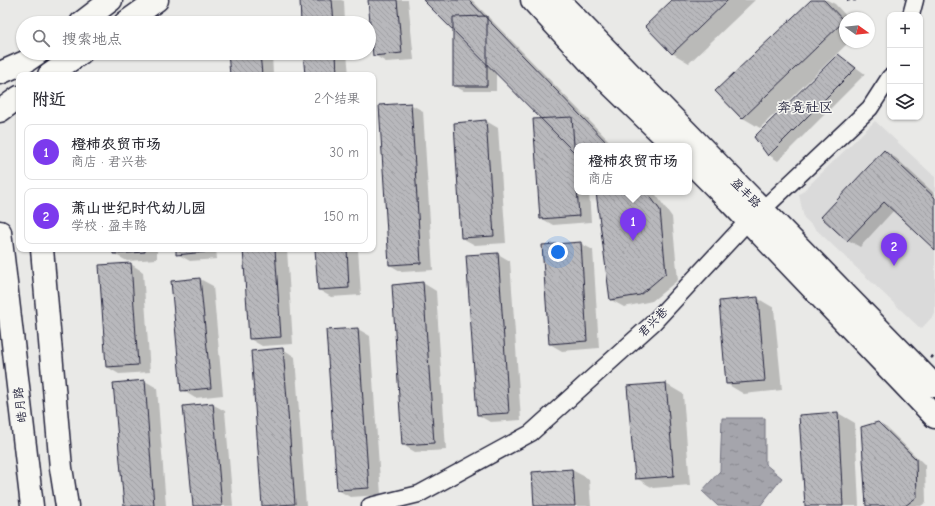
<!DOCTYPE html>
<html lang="zh">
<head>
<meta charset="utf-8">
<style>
  body { margin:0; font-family:"Comic Neue","LXGW WenKai TC",sans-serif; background:#f2f2f3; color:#2b2b33 }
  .controls { position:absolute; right:12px; top:12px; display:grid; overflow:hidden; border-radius:8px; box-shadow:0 1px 3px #0004 }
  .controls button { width:36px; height:36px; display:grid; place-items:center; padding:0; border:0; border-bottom:1px solid #e1e1e2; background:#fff; color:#2b2b33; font:20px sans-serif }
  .compass { position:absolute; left:839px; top:12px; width:36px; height:36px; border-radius:50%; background:#fff; box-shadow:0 1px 3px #0004; rotate:105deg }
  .you { position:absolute; left:558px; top:252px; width:14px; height:14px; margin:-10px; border:3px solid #fff; border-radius:50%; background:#1a73e8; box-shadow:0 0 0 6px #1a73e833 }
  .badge { display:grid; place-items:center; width:26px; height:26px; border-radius:50%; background:#7c3aed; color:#fff; font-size:13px; font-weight:700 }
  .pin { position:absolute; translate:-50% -33px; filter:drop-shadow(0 1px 2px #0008) }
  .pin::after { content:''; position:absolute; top:21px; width:14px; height:12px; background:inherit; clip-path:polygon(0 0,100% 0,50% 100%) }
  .popup { position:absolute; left:574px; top:143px; width:118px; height:52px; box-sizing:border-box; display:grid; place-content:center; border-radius:8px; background:#fff; filter:drop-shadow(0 1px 3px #0005); font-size:13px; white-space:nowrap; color:#7c7c81 }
  .popup b { font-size:15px; color:#2b2b33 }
  .popup::after { content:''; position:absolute; left:50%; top:100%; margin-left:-8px; border:8px solid transparent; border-top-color:#fff }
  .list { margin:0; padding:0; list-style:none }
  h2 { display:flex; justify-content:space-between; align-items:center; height:52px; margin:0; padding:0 16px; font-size:17px }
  h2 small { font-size:13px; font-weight:400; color:#7c7c81 }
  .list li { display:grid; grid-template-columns:26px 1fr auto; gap:12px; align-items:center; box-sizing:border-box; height:56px; margin:0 8px 8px; padding:0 8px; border:1px solid #e1e1e2; border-radius:8px }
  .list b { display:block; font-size:15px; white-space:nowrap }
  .list p { margin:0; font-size:13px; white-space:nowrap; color:#7c7c81 }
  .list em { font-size:13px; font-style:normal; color:#7c7c81 }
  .icon { flex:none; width:22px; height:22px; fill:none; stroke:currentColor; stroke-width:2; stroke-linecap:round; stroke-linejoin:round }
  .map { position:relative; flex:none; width:935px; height:506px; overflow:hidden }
  .search { position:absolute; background:#fff; box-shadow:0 1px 3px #0004; left:16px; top:16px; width:360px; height:44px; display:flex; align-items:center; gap:10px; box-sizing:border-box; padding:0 14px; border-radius:22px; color:#7c7c81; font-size:15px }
  .panel { position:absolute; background:#fff; box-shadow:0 1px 3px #0004; left:16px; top:72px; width:360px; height:180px; border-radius:8px }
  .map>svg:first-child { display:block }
</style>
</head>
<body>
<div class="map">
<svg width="935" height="506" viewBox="0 0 935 506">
  <defs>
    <pattern id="water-ripples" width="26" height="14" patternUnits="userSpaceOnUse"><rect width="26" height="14" fill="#a5a5ac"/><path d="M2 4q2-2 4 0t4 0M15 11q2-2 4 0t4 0" fill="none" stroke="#86868d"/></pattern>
    <pattern id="building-back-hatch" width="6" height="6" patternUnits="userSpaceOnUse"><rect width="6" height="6" fill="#b8b8bc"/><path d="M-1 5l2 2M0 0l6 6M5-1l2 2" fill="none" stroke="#9e9ea2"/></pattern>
  </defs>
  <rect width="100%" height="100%" fill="#e9e9e7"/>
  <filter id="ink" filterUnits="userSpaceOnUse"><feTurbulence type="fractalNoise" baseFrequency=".025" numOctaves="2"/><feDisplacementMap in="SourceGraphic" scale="8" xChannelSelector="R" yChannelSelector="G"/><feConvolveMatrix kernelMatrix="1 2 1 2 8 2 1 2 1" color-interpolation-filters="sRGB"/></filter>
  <g filter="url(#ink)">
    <path fill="#dadada" d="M875 121 935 177V314L921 329 804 218 799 195Z"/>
    <path fill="url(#water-ripples)" stroke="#71717f" d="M722 418H765V464L782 478 760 506H718L702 491 720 471Z"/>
    <path fill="#0003" d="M301 0H341L344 1 345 23H302Z
      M369 0H408L414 60 386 62 374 55Z
      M425 0H472L614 146H577V192H589L591 222 553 225 541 218 544 120 496 72V91H464L454 86V30Z
      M674 0H755L689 63 672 53Z
      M812 0H827L835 4 848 18H845V42H849L760 128 743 118 717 91Z
      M229 53H270L272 54 273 75H231Z
      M304 53H347L349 75H306Z
      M839 55 865 74 778 161 769 155 755 137Z
      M410 104 423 111 433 270 402 272 390 265Z
      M486 121 498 128 506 243 475 245 462 238Z
      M884 151 896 158 935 194V248L894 210 860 247 848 240Z
      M597 192H654L672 217 678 280 652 301 624 307 611 300Z
      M580 243 593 250 599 348 562 351 550 344Z
      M114 249H157V259L127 261 114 254Z
      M177 249H216L217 259 190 261 177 254Z
      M244 249H287L293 344 262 346 250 339Z
      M316 249H358L361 295 331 297 319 290Z
      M498 254 510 261 521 420 490 422 478 415 467 256Z
      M131 264 143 272 150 372 119 374 107 367Z
      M200 279 213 286 223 395 195 398 182 390 172 282Z
      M423 283 436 291 446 450 415 452 403 445 393 286Z
      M757 298 774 308 782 390 744 394 727 384Z
      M358 329 370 336 381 495 350 497 338 490Z
      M283 349 295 357 306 506H263L252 352Z
      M145 381 157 388 166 506H125Z
      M666 384 683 394 690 485 653 488 636 478Z
      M212 404 225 411 233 506H194Z
      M838 413 855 423 859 506H806Z
      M878 423 887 428 925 465 926 502 921 506H867Z
      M572 470 589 479 591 506H535L533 473Z"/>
    <path fill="url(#building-back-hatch)" stroke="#22223b" d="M300 0H332L334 23H301Z
      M368 0H397L402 53 373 56Z
      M423 0H469L610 146H577V155Z
      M672 0H728L672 54 645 26Z
      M811 0H824L844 21 742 119 715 91Z
      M487 16V86H453V17Z
      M228 53H260L262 75H230Z
      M303 53H336L337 75H305Z
      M838 54 856 68 768 156 754 137Z
      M411 103 421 263 389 265 379 105Z
      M572 117 579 216 540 219 533 119Z
      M486 120 494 236 461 238 454 123Z
      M884 150 935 198V250L884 202 847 241 821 217Z
      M596 192H647L660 210 666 273 640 295 610 300Z
      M581 242 587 341 549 344 542 245Z
      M113 249H145V252L113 254Z
      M176 249H204L205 252 176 255Z
      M243 249H275L281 337 249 339Z
      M315 249H347L349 288 318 290Z
      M498 253 509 413 477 415 466 255Z
      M131 263 138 365 106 367 99 265Z
      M200 278 211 388 181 391 171 281Z
      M423 282 434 443 402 445 392 285Z
      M758 297 765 381 726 384 719 301Z
      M358 328 369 488 337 490 326 330Z
      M283 348 295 504 262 506 251 351Z
      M145 380 154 506H124L113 383Z
      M666 383 674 476 635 479 627 386Z
      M213 403 222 506H193L183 406Z
      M838 412 843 506H805L799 415Z
      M878 422 916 459 917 497 905 506H866L861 427Z
      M572 469 575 506H534L532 472Z"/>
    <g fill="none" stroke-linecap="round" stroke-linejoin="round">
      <defs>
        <path id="street" d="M911 15 915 0
          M370 506 419 494 531 433 653 323 748 221 762 210 870 108 890 77"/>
        <path id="secondary" d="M532 0 606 80 674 146
          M558 0 935 386
          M81 23 111 0
          M125 23 157 0
          M0 73 25 62 38 53
          M49 75 81 53
          M0 111 19 97
          M689 161 729 201 935 417
          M0 232 32 506
          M42 249 61 468 67 506"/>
      </defs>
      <use href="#street" stroke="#22223b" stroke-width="19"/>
      <use href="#secondary" stroke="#22223b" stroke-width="25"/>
      <path stroke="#22223b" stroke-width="2.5" stroke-dasharray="3 3" stroke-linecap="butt" d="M847 0H856
        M931 358 935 354"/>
      <use href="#street" stroke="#f6f6f2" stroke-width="16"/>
      <use href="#secondary" stroke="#f6f6f2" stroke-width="22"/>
    </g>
  </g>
  <g text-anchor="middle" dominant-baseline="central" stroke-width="3" stroke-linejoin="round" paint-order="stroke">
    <g font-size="12" fill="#22223b" stroke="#f6f6f2">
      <text transform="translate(746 193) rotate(45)">盈丰路</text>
      <text transform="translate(653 322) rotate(-45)">君兴巷</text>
      <text transform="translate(20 405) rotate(-97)">皓月路</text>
    </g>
    <g font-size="14" fill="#22223b" stroke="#f6f6f2">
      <text x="805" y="107">奔竞社区</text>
    </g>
  </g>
</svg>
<div class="controls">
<button>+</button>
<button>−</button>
<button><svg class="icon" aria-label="layers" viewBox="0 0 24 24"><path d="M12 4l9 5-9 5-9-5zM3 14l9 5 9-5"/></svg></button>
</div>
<svg class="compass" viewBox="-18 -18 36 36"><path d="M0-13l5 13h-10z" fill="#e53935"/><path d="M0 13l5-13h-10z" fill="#7c7c81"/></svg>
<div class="you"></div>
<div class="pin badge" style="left:633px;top:241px">1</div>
<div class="popup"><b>橙柿农贸市场</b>商店</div>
<div class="pin badge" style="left:894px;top:266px">2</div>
<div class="search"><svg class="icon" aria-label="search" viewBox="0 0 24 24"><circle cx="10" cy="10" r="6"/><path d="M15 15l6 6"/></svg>搜索地点</div>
<section class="panel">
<h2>附近<small>2个结果</small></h2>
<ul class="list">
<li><span class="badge">1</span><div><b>橙柿农贸市场</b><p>商店 · 君兴巷</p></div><em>30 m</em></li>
<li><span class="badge">2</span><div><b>萧山世纪时代幼儿园</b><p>学校 · 盈丰路</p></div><em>150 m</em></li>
</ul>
</section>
</div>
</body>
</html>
